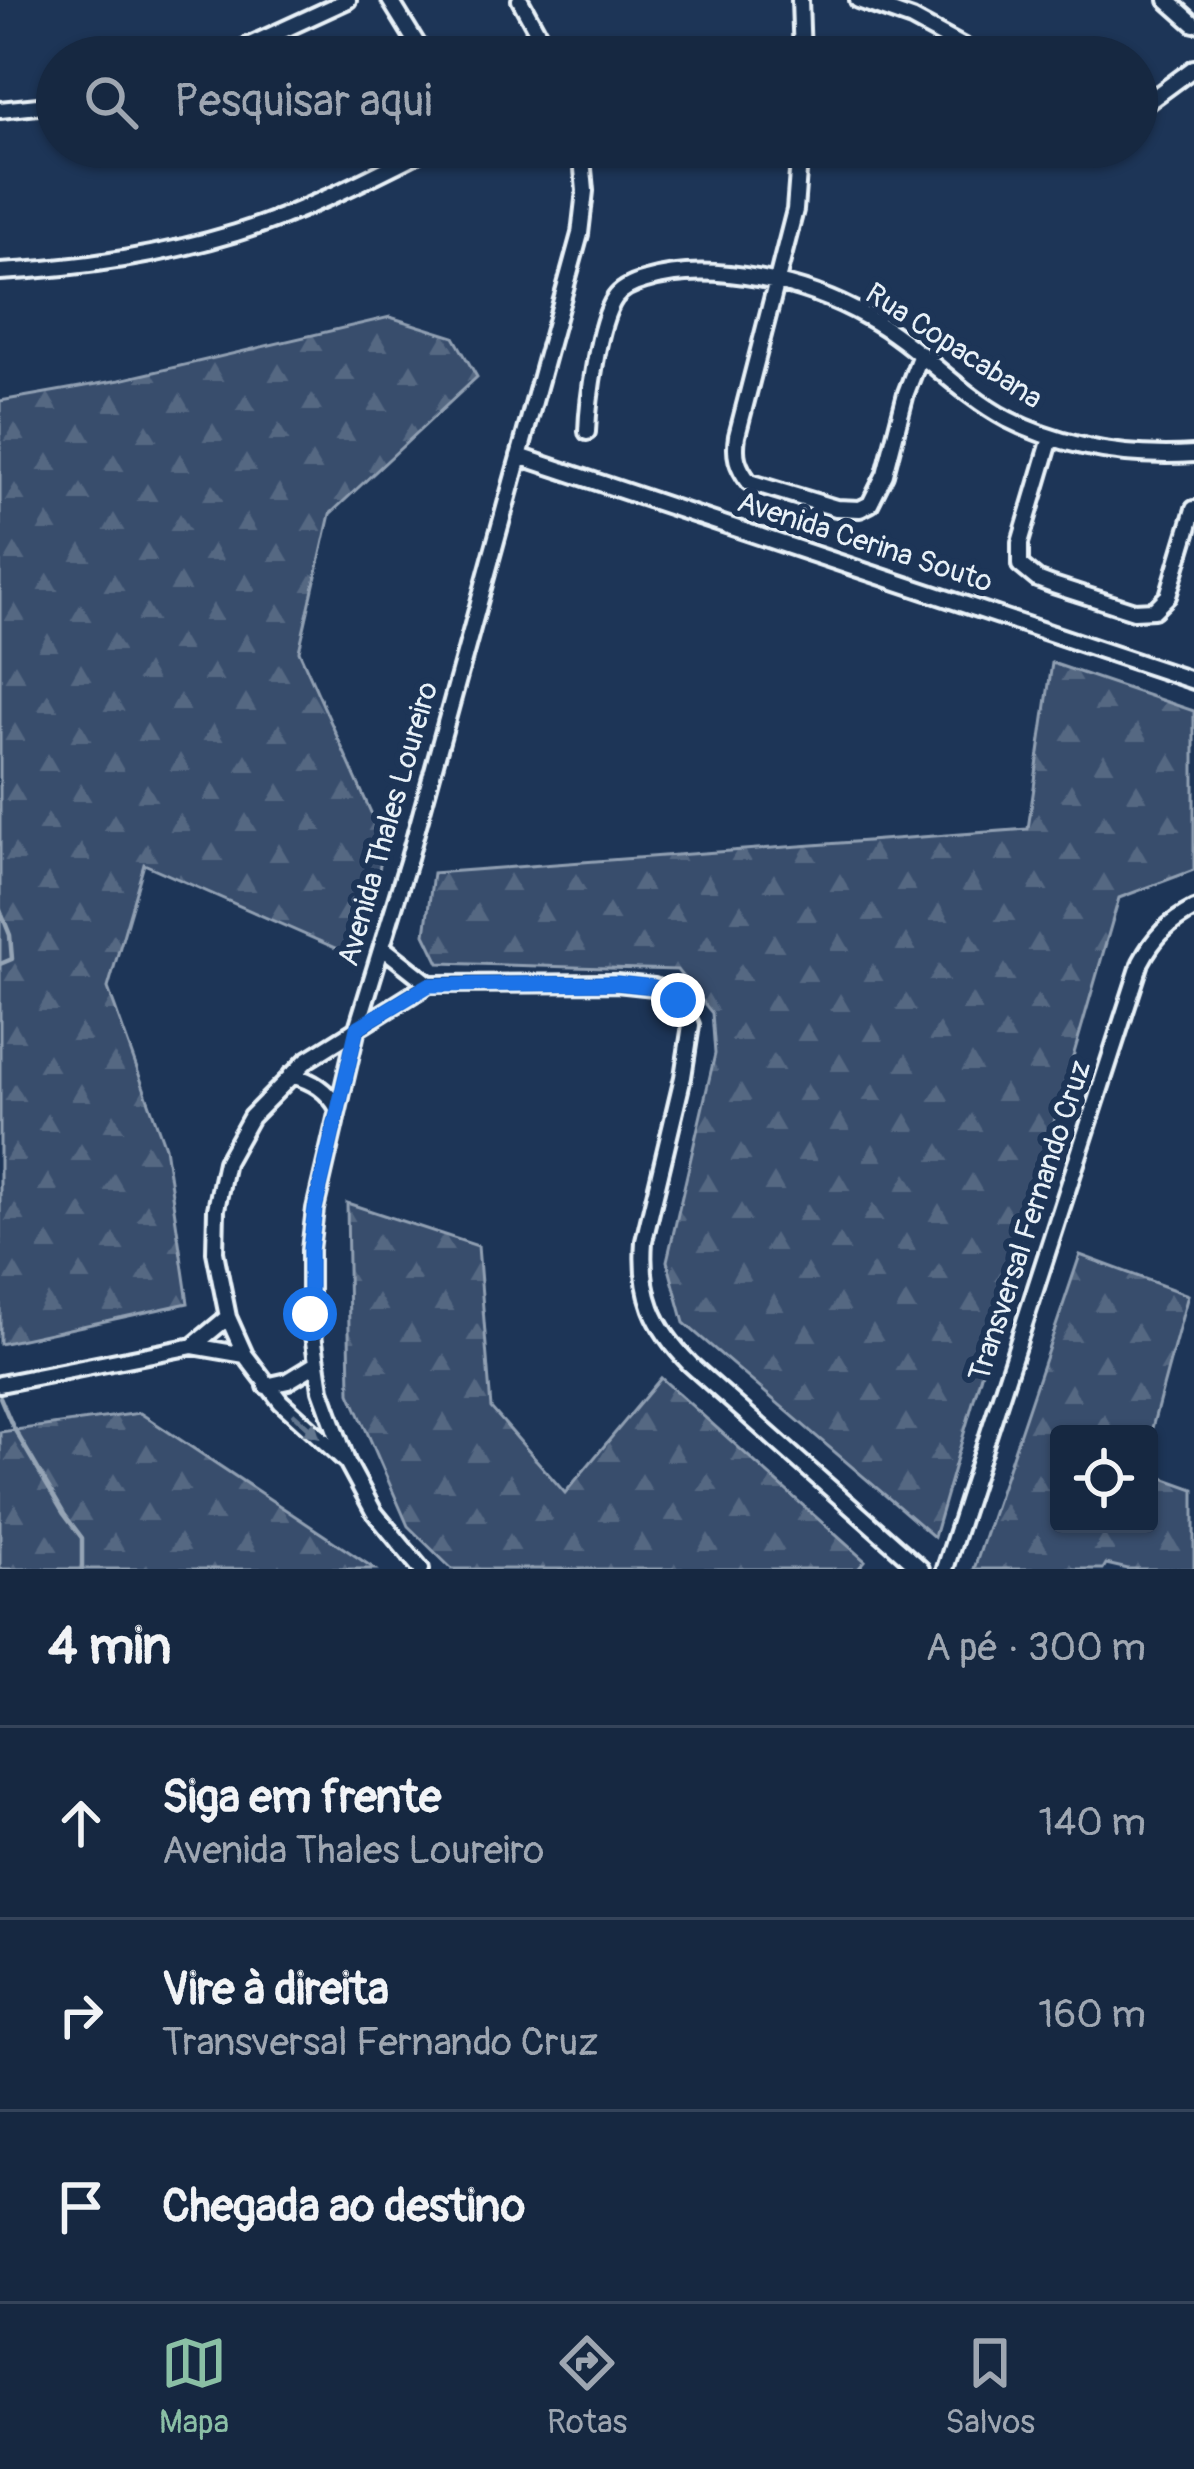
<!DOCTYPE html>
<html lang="pt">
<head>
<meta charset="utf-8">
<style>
  body { margin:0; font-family:Pangolin,sans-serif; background:#23344c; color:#f1f3f6 }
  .controls { position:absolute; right:36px; bottom:36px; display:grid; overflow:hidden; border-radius:12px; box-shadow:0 3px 9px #0004 }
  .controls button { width:108px; height:108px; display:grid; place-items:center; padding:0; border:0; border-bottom:3px solid #35445a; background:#162841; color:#f1f3f6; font:60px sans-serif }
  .stop { position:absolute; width:36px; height:36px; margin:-27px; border:9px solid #1a73e8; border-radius:50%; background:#fff }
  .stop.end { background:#1a73e8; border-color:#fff; box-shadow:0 3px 12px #0008 }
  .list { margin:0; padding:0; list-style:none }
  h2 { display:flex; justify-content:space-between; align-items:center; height:156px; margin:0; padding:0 48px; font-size:51px }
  h2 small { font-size:39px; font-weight:400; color:#9ea6b1 }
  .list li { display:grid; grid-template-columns:78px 1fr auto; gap:36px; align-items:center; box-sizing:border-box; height:192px; padding:0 48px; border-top:3px solid #35445a }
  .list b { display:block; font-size:45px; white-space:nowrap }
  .list p { margin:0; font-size:39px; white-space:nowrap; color:#9ea6b1 }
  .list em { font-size:39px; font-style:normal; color:#9ea6b1 }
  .icon { flex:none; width:66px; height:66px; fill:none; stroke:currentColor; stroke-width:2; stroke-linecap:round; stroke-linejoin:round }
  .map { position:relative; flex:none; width:1194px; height:1569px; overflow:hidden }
  .search { position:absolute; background:#162841; box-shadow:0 3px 9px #0004; left:36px; right:36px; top:36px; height:132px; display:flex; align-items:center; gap:30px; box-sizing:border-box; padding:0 42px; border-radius:66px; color:#9ea6b1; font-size:45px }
  .sheet { height:732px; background:#162841 }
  nav { display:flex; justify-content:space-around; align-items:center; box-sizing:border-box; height:168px; border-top:3px solid #35445a; background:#162841; font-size:33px; color:#9ea6b1 }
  nav a { display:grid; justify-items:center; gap:6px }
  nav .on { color:#8abfa5 }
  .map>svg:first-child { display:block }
</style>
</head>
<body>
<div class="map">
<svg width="1194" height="1569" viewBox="0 0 1194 1569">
  <defs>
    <pattern id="forest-firs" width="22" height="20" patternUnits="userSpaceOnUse" patternTransform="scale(3)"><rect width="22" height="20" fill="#374d6c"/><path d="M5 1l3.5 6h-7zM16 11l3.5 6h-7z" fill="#546782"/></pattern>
  </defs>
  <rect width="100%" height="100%" fill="#1d3557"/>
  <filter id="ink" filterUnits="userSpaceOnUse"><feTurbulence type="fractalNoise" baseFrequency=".00833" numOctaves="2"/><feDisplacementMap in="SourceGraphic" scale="24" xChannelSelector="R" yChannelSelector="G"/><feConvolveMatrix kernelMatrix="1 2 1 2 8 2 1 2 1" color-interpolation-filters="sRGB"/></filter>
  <g filter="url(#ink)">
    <path fill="url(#forest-firs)" stroke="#909fb2" stroke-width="3" d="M390 317 454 337 477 377 330 514 299 651 385 844 358 958 144 864 108 988 165 1147 188 1303 0 1344V401L120 380Z
      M1052 663 1194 711V870L1119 898 934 1537 684 1323 667 1261 715 1054 712 1013 677 970 439 963 425 934 433 873 1028 829Z
      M347 1203 478 1246 491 1408 565 1493 661 1378 865 1561 858 1569H452L408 1526 350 1393Z
      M1080 1255 1188 1295 1149 1439V1434H1059V1524H1149V1473L1194 1489V1569H1128L1106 1564 1103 1569H974Z
      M140 1413 375 1569H0V1432Z"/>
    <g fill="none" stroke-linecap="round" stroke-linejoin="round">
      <path stroke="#95a4b5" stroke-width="4.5" d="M0 910 10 935 12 959 0 964
        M0 1397 12 1425 64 1514 82 1538V1569"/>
      <defs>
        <path id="minor" d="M390 0 425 57
          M520 0 551 57
          M800 0 802 57
          M858 0 912 19 982 57
          M1167 0 1194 24
          M224 57 348 0
          M0 110 57 104
          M1137 110 1194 68
          M800 147 795 210 737 436C734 455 737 466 749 482L836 508 860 509 870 504 885 474 906 393 921 354
          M0 272C80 268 160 256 236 233 304 212 368 179 431 147
          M587 432C588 402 598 322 615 298 622 288 635 283 646 280 712 260 808 283 867 317 918 345 956 392 1007 419 1066 449 1129 458 1194 454
          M1051 438 1020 543V565L1037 579 1053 585 1134 611 1154 610 1168 596 1194 509
          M519 456 1194 681
          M382 947 429 984
          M291 1075C313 1081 327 1090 338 1109
          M193 1346 228 1317
          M0 1384 193 1346 245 1355
          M266 1386 288 1381 316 1364
          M347 1462 281 1402 245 1355 228 1317 215 1252 216 1209 226 1162 251 1117 307 1060 429 984 616 983 654 987 664 991 682 1005 691 1025 683 1077 644 1241C640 1295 653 1326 690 1364L921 1569
          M421 1569 374 1512 347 1462 321 1390 310 1314V1250L315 1209 357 1028 409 858 580 234 585 191 581 147
          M945 1569 1141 962C1154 937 1169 922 1194 909"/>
      </defs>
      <use href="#minor" stroke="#e8f1f8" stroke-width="22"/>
      <use href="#minor" stroke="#1d3557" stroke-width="14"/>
    </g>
    <defs><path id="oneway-solid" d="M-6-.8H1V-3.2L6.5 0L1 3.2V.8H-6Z" transform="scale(3)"/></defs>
    <use fill="#64778f" href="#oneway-solid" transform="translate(306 1425) rotate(42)"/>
  </g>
  <g fill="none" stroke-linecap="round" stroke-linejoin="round" filter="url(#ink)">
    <path stroke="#1a73e8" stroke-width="15" d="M310 1314V1250L315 1209 357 1028 429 985 616 983 654 987 678 1000"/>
  </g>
  <g text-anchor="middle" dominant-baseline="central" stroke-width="12" stroke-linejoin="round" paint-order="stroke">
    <g font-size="30" fill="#e8f1f8" stroke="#1d3557">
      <text transform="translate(954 346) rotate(33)">Rua Copacabana</text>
      <text transform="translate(865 542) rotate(18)">Avenida Cerina Souto</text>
      <text transform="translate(388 824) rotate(-74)">Avenida Thales Loureiro</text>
      <text transform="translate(1030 1221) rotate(-72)">Transversal Fernando Cruz</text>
    </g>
  </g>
</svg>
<div class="controls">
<button><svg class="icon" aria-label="locate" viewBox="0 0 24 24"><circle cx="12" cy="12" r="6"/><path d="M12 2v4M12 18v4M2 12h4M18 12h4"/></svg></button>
</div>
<div class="stop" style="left:310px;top:1314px"></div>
<div class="stop end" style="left:678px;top:1000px"></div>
<div class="search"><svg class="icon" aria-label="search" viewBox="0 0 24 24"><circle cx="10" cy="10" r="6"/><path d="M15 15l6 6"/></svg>Pesquisar aqui</div>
</div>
<section class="sheet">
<h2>4 min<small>A pé · 300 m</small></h2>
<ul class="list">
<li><svg class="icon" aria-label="ahead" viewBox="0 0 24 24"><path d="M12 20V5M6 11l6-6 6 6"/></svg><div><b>Siga em frente</b><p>Avenida Thales Loureiro</p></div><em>140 m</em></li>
<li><svg class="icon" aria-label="right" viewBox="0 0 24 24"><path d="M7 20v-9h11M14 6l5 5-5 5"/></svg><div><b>Vire à direita</b><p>Transversal Fernando Cruz</p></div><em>160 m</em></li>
<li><svg class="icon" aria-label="arrive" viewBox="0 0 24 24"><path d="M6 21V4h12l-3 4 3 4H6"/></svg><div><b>Chegada ao destino</b></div></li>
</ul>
</section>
<nav>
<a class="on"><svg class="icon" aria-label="map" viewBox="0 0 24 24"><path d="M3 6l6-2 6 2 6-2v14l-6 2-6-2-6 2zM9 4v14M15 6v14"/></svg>Mapa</a>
<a><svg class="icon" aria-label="directions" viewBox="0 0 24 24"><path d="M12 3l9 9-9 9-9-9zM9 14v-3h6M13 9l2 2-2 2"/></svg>Rotas</a>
<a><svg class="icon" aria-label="saved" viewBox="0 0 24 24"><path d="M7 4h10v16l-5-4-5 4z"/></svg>Salvos</a>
</nav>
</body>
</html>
